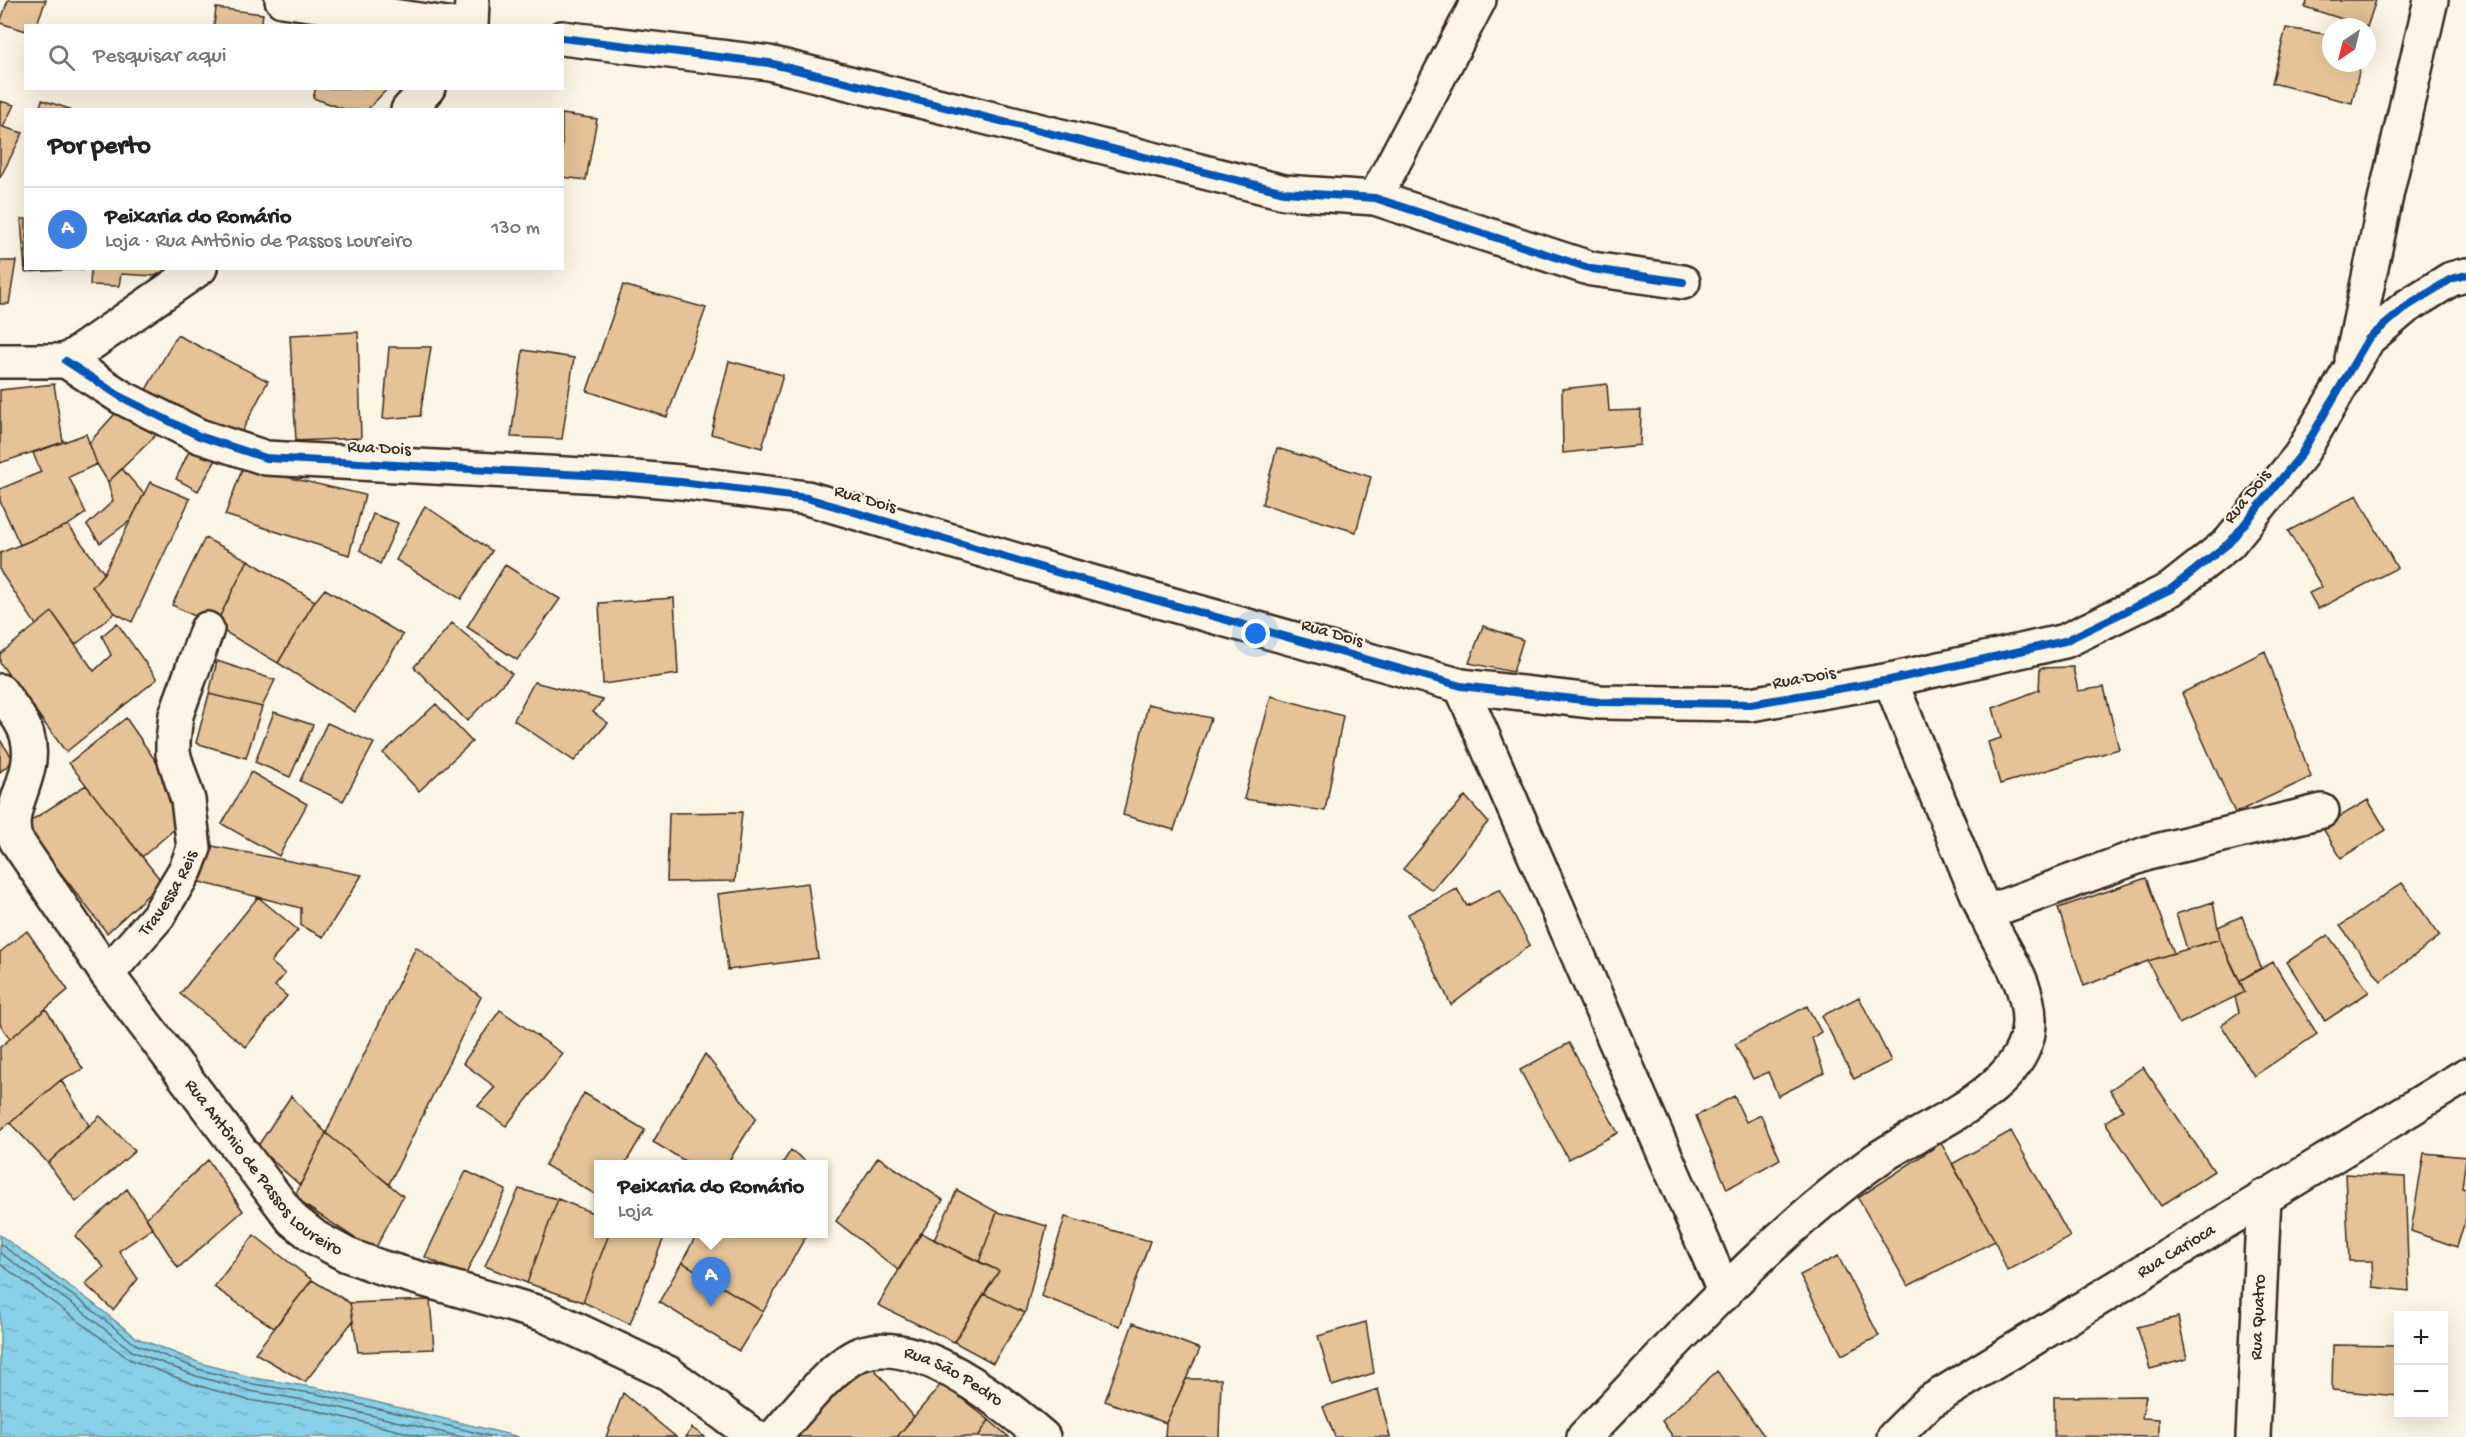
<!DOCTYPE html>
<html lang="pt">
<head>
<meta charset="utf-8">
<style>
  body { margin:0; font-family:"Gochi Hand",sans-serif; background:#f2f2f2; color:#222 }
  .controls { position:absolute; right:18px; bottom:18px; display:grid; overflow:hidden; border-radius:0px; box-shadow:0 6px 24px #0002 }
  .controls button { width:54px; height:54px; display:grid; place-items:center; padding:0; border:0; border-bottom:2px solid #e0e0e0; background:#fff; color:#222; font:30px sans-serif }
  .compass { position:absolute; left:2322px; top:18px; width:54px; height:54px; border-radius:50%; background:#fff; box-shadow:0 6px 24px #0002; rotate:215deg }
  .you { position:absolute; left:1256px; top:634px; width:21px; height:21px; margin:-15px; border:4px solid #fff; border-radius:50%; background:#1a73e8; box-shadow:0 0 0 9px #1a73e833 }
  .badge { display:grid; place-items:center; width:39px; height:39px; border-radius:50%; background:#3b2a1e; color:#fff; font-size:20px; font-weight:700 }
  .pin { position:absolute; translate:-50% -50px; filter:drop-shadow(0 2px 3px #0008) }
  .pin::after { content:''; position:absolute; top:32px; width:21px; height:18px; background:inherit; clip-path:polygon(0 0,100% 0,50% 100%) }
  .popup { position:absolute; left:594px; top:1160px; width:234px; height:78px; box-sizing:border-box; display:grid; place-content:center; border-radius:0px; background:#fff; filter:drop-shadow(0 2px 4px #0005); font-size:20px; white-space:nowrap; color:#767676 }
  .popup b { font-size:22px; color:#222 }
  .popup::after { content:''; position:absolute; left:50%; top:100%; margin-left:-12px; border:12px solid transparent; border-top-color:#fff }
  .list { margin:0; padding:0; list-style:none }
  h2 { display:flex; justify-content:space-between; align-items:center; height:78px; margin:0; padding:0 24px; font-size:26px }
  h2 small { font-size:20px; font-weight:400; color:#767676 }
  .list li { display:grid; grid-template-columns:39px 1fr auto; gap:18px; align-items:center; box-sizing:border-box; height:84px; padding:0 24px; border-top:2px solid #e0e0e0 }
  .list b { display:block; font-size:22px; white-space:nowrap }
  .list p { margin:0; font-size:20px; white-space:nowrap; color:#767676 }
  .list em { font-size:20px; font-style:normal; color:#767676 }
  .icon { flex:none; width:33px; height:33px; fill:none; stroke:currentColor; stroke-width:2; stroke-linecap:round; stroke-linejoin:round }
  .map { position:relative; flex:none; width:2466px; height:1437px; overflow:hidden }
  .search { position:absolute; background:#fff; box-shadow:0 6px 24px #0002; left:24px; top:24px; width:540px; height:66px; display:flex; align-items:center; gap:15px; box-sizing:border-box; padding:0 21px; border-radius:0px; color:#767676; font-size:22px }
  .panel { position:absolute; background:#fff; box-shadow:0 6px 24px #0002; left:24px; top:108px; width:540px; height:162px; border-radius:0px }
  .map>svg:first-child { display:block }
</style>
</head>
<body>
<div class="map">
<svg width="2466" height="1437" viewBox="0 0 2466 1437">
  <defs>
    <pattern id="water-ripples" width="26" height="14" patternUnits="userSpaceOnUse" patternTransform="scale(1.5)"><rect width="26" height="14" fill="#87d0e8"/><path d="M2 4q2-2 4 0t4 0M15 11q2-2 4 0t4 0" fill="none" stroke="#75b3c7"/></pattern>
  </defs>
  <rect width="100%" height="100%" fill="#fcf5e5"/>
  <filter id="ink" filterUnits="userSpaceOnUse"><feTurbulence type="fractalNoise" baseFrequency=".0167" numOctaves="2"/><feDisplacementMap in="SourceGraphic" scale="12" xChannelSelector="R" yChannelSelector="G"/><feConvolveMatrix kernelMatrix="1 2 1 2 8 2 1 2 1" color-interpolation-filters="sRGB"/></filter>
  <g filter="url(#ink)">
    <path fill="url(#water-ripples)" stroke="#698e97" stroke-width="1.5" d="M0 1235 90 1301 137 1338 200 1363 254 1378 318 1388 519 1437H0Z"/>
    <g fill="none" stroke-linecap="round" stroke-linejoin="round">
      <path stroke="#596c6f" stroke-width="1.5" d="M0 1244 86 1305 135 1344 198 1369 253 1384 317 1394 494 1437
        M0 1253 82 1311 132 1351 196 1376 250 1391 316 1402 462 1437
        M0 1264 76 1319 129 1359 193 1384 248 1400 314 1410 424 1437"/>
    </g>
    <path fill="#e5c297" stroke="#3b2a1e" stroke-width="1.5" d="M8 0H46L36 26H26V31L0 23Z
      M2308 0H2376L2367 27 2305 7Z
      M216 8 263 14 261 26H214Z
      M2286 28 2331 35V63H2361L2352 103 2272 83Z
      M316 88H388L367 110H347L313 98Z
      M42 100 70 109V110H39Z
      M0 101 14 105 3 127 23 133 0 178Z
      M562 114 597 119 586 180 562 177Z
      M21 219H26V268L91 269 25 272Z
      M0 261H16L9 304H0Z
      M91 268H169L155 276 121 274 119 286 90 285Z
      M623 285 706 308 667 417 587 391Z
      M358 332 361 438 296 441 290 335Z
      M177 335 268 381 239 437 146 390Z
      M389 347H431L420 416 383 419Z
      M523 350 574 358 562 439 511 437Z
      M729 361 783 375 762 448 711 434Z
      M54 384 63 442 0 463V390Z
      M1607 384 1609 411 1641 410 1640 445 1563 453 1562 389Z
      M121 407 156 435 108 482 97 464 89 443Z
      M86 434 97 464 69 477 86 513 68 525 20 545 0 501V489L41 472 33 453Z
      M191 447 216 460 198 491 176 479Z
      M1277 448 1371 477 1356 532 1262 504Z
      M243 467 365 495 349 555 225 515Z
      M122 469 144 494 131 520 100 543 87 525 113 501 108 482Z
      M150 482 190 499 132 622 115 613 92 587 104 573Z
      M2357 495 2397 568 2318 609 2309 593 2322 587 2288 531Z
      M425 506 492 551 461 599 396 560Z
      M373 514 398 523 380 564 360 550Z
      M68 525 104 573 92 587 115 613 75 645 52 612 36 625 0 571V553Z
      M205 538 248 560 215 626 172 605Z
      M248 560 315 601 278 663 215 626Z
      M505 565 560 599 517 660 467 627Z
      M325 589 403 635 355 712 278 663 315 601Z
      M674 598 678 674 603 684 599 603Z
      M52 612 94 671 111 655 102 636 117 623 157 679 66 752 0 663V654Z
      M452 623 512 674 467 721 414 667Z
      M1483 626 1523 640 1513 672 1469 663Z
      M2265 651 2311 777 2235 813 2182 693Z
      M217 661 275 680 262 707 209 694Z
      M2073 667 2078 691 2104 687 2119 749 2000 784 1988 742 2001 738 1993 708 2039 690 2040 668Z
      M534 682 603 700 593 712 608 723 574 761 514 720Z
      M209 694 262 707 246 758 196 743Z
      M1271 696 1343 716 1325 811 1244 799Z
      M436 704 472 742 419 791 383 753Z
      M1148 704 1211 718 1174 830 1123 815Z
      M274 712 313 725 290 777 255 762Z
      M126 718 179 795 185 820 142 857 69 763Z
      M327 723 374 743 343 801 300 781Z
      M0 740 14 760 0 772Z
      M251 772 307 804 279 856 222 824Z
      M86 785 162 882 107 933 24 825Z
      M1465 796 1488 822 1432 890 1403 869Z
      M2368 800 2386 830 2341 858 2322 827Z
      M742 812 735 881 667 882 669 813Z
      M207 845 362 875 323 937 301 926V908L192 880Z
      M2146 878 2174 953 2148 961 2084 986 2058 908Z
      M808 883 818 958 728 970 718 894Z
      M2402 883 2440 936 2381 981 2340 926Z
      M1457 889 1467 906 1500 889 1530 945 1451 1005 1408 914Z
      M258 897 298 930 271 962 285 974 275 986 287 996 246 1047 180 994Z
      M2213 902 2220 939 2187 949 2176 914Z
      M2242 916 2261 968 2239 981 2220 939 2218 927Z
      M27 931 68 990 10 1039 0 1024V952Z
      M2328 935 2369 992 2325 1021 2287 962Z
      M2220 939 2245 992 2179 1024 2148 961Z
      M416 947 481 997 389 1184 326 1133Z
      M2273 962 2317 1034 2254 1076 2221 1025 2239 1012 2235 997 2245 992 2239 981Z
      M1859 997 1891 1061 1854 1079 1822 1016Z
      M1807 1006 1821 1032 1812 1038 1824 1073 1778 1096 1768 1072 1753 1079 1735 1044Z
      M46 1009 83 1069 61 1080 0 1131V1047Z
      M500 1010 563 1054 506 1126 478 1106 495 1087 463 1063Z
      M1569 1043 1618 1133 1568 1159 1520 1070Z
      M705 1054 756 1118 727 1164H690L653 1142Z
      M2143 1067 2214 1171 2161 1206 2105 1122 2123 1110 2110 1090Z
      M61 1080 89 1125 48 1163 10 1123Z
      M584 1093 645 1130 625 1164H598V1196L545 1165Z
      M291 1096 326 1133 300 1185 257 1147Z
      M1734 1096 1746 1122 1761 1115 1780 1159 1727 1189 1696 1116Z
      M100 1116 135 1151 76 1202 48 1163Z
      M2011 1131 2070 1237 2007 1271 1995 1241 1952 1164Z
      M326 1133 403 1196 374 1251 294 1198Z
      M1941 1143 1995 1241 1908 1286 1858 1198Z
      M791 1150 809 1164H782Z
      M2424 1153 2466 1157 2462 1188 2466 1189V1218L2457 1247 2411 1231Z
      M878 1157 943 1200 898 1270 836 1221Z
      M208 1160 243 1211 178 1268 146 1218Z
      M466 1171 506 1190 465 1276 425 1257Z
      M2345 1174 2405 1177 2409 1291 2373 1287 2372 1261H2349Z
      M127 1189 153 1228 119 1251 138 1279 113 1310 85 1284 104 1267 75 1236Z
      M519 1189 558 1199 527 1283 485 1266Z
      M957 1190 997 1212 979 1262 934 1240Z
      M558 1199 598 1215V1234H609L583 1302 527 1283Z
      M997 1212 1047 1226 1025 1313 984 1294 999 1271 979 1262Z
      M1065 1217 1150 1241 1120 1326 1041 1296Z
      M921 1233 999 1271 954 1342 878 1305Z
      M609 1234H652L664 1237 630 1324 583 1302Z
      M697 1234H807L763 1312 682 1262Z
      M254 1235 312 1280 274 1328 214 1287Z
      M1838 1256 1879 1336 1842 1355 1800 1275Z
      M682 1262 763 1312 739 1351 659 1302Z
      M312 1280 350 1303 353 1321 305 1382 255 1353Z
      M984 1294 1025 1313 993 1363 954 1342Z
      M430 1300 434 1349 358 1352 350 1303Z
      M2178 1317 2187 1359 2150 1369 2137 1327Z
      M1366 1322 1374 1373 1332 1386 1318 1336Z
      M1133 1323 1200 1349 1166 1423 1105 1401Z
      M2333 1345 2398 1346V1396L2332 1390Z
      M867 1360 914 1417 897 1437H791Z
      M1717 1371 1765 1437H1673L1662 1421Z
      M1186 1379H1221L1219 1437H1165L1166 1423Z
      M942 1383 989 1420 978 1437H897Z
      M1378 1389 1390 1437H1335L1323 1407Z
      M623 1393 676 1437H606Z
      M2146 1396 2142 1418 2159 1419V1437L2054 1436V1397Z
      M989 1420 1009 1437H978Z
      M692 1428 705 1437H686Z"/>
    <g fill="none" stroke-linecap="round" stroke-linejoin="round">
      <defs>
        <g id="minor">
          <path d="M282 0 461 26"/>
          <path d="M471 26 472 0"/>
          <path d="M562 38 769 63 1284 192 1375 198 1592 269 1683 282"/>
          <path d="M408 110 428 88"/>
          <path d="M1375 198 1479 0"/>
          <path d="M2352 359 2387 191 2431 0"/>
          <path d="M0 361H66L200 268"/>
          <path d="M66 361 121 397 199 436 266 458 622 477 681 482 807 498 1056 572 1461 686 1600 702 1751 704 1890 680 2065 641 2171 589 2229 543 2300 456 2368 339 2406 307 2451 279 2466 275"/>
          <path d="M1461 686 1725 1293"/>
          <path id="s1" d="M0 691C9 704 22 719 27 735 39 776 3 807 16 840L107 974 293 1220 316 1238 347 1255 380 1267 543 1314 668 1373 755 1437"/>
          <path d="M1985 913 2148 853 2322 811"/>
          <path id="s2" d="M107 974 158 916 186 869 194 848 188 800 173 754V741L176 715 207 629"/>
          <path id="s3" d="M774 1437C795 1414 832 1365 860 1354 917 1333 1002 1402 1043 1437"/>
          <path d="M1584 1437C1677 1342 1767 1238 1876 1160 1924 1126 2031 1090 2029 1019 2028 978 1999 946 1984 910 1952 834 1921 756 1890 680"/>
          <path id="s4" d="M1894 1437 1929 1402 2466 1075"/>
          <path id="s5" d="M2253 1437 2264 1196"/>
        </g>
      </defs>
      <use href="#minor" stroke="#3b2a1e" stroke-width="38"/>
      <use href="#minor" stroke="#fcf5e5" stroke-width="33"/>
      <defs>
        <path id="cycleway" d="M562 38 769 63 1284 192 1375 198 1592 269 1683 282
          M66 361 121 397 199 436 266 458 622 477 681 482 807 498 1056 572 1461 686 1600 702 1751 704 1890 680 2065 641 2171 589 2229 543 2300 456 2368 339 2406 307 2451 279 2466 275"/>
      </defs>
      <use href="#cycleway" stroke="#fcf5e5" stroke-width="11"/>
      <use href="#cycleway" stroke="#0057b8" stroke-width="8"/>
    </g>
  </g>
  <g text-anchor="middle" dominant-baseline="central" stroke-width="4.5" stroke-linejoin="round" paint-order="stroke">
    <g font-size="18" fill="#3b2a1e" stroke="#fcf5e5">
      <text transform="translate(379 449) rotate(3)">Rua Dois</text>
      <text transform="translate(2248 497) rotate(-51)">Rua Dois</text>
      <text transform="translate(865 500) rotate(16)">Rua Dois</text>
      <text transform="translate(1332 634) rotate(16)">Rua Dois</text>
      <text transform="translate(1804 679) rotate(-10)">Rua Dois</text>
      <text stroke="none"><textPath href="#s2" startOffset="102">Travessa Reis</textPath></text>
      <text stroke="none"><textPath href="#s1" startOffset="572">Rua Antônio de Passos Loureiro</textPath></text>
      <text stroke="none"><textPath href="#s4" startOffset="339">Rua Carioca</textPath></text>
      <text stroke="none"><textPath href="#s5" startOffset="120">Rua Quatro</textPath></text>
      <text stroke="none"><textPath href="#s3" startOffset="220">Rua São Pedro</textPath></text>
    </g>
  </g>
</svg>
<div class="controls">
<button>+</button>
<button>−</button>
</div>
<svg class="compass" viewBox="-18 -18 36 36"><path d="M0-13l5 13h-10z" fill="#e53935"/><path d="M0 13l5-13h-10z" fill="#767676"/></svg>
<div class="you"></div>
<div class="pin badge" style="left:711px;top:1307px;background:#3f7fe0">A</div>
<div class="popup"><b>Peixaria do Romário</b>Loja</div>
<div class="search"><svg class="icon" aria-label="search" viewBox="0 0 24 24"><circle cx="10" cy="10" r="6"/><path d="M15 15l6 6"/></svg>Pesquisar aqui</div>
<section class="panel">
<h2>Por perto<small></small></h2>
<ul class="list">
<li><span class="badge" style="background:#3f7fe0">A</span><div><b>Peixaria do Romário</b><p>Loja · Rua Antônio de Passos Loureiro</p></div><em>130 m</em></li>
</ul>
</section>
</div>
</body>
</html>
